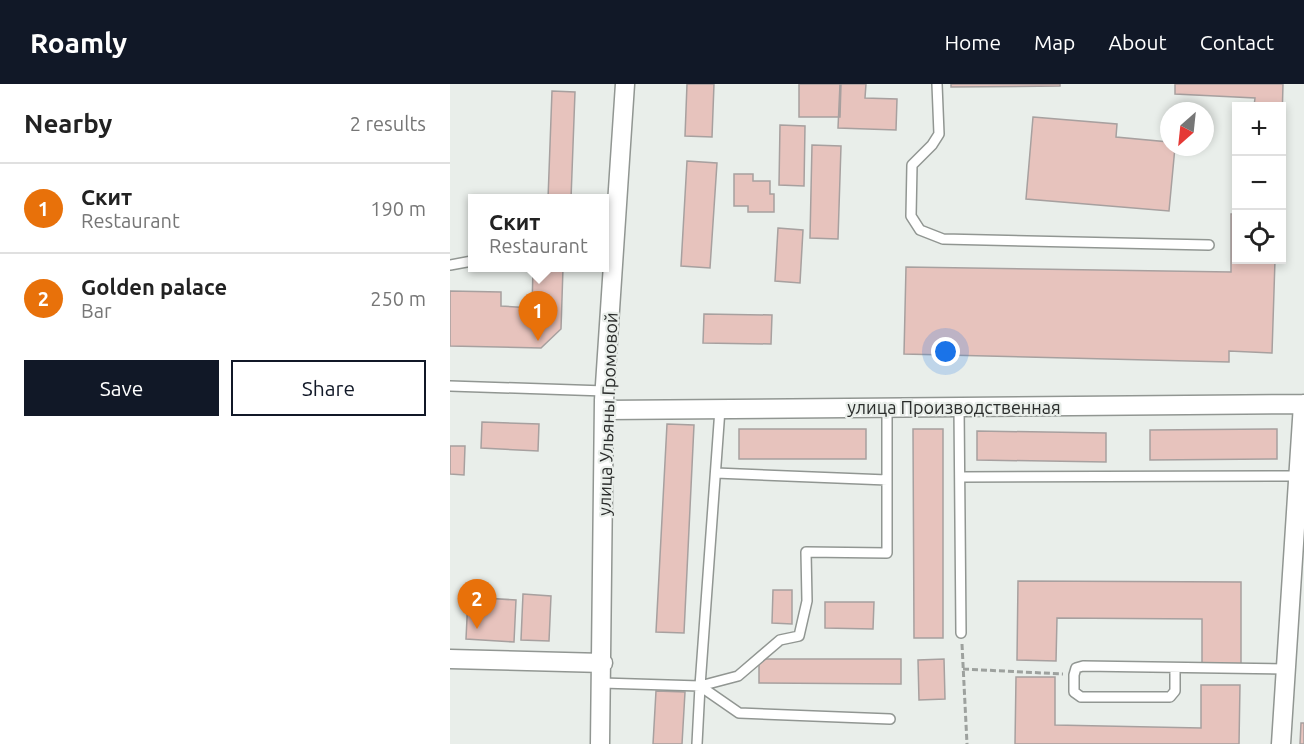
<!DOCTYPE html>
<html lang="en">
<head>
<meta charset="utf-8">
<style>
  body { margin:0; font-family:Ubuntu,sans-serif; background:#f2f2f2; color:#222 }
  .controls { position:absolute; right:18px; top:18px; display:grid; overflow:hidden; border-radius:0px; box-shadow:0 3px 9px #0003 }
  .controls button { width:54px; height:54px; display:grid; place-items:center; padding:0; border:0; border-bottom:2px solid #e0e0e0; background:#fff; color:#222; font:30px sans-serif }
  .compass { position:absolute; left:710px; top:18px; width:54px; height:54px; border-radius:50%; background:#fff; box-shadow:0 3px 9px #0003; rotate:207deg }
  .you { position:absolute; left:496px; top:268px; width:21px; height:21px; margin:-15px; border:4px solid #fff; border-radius:50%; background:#1a73e8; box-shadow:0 0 0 9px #1a73e833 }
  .badge { display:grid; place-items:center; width:39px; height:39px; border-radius:50%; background:#111827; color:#fff; font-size:20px; font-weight:700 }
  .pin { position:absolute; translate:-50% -50px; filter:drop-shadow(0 2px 3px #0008) }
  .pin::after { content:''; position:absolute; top:32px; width:21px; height:18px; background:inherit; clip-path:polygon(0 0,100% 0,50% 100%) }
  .popup { position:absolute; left:18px; top:110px; width:141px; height:78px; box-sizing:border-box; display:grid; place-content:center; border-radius:0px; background:#fff; filter:drop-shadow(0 2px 4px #0005); font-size:20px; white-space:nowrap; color:#767676 }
  .popup b { font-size:22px; color:#222 }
  .popup::after { content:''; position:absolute; left:50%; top:100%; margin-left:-12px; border:12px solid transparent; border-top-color:#fff }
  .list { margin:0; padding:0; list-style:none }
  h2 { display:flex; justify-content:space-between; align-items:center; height:78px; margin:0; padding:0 24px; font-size:26px }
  h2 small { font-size:20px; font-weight:400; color:#767676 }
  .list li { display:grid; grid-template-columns:39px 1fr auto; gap:18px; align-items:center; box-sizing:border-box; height:90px; padding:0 24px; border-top:2px solid #e0e0e0 }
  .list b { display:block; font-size:22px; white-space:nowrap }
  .list p { margin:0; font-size:20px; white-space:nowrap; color:#767676 }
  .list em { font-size:20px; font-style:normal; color:#767676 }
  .actions { display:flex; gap:12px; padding:18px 24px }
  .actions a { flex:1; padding:14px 0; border:2px solid #111827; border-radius:0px; text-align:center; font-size:21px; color:#111827 }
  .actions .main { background:#111827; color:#fff }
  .icon { flex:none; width:33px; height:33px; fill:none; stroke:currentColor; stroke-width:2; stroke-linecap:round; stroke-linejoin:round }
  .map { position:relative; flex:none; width:854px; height:660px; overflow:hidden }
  header { display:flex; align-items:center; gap:36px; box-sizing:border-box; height:84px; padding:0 30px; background:#111827; color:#fff }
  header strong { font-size:28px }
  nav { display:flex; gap:33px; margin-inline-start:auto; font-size:21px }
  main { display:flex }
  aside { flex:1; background:#fff }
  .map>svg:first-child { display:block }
</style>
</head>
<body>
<header>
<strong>Roamly</strong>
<nav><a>Home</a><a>Map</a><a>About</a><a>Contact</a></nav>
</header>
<main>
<aside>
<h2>Nearby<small>2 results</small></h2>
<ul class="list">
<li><span class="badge" style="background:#e8710a">1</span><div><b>Скит</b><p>Restaurant</p></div><em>190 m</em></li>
<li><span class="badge" style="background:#e8710a">2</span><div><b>Golden palace</b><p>Bar</p></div><em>250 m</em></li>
</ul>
<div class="actions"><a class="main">Save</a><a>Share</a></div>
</aside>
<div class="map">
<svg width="854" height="660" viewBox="0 0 854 660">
  <rect width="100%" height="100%" fill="#e9eeea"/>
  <path fill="#e7c3bd" stroke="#a7a09f" stroke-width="1.5" d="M237 0H264L262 53 235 52Z
    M349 0H391L390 33H349Z
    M390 0H416L415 14 447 15 446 46 388 44Z
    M501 0H610V2L501 3Z
    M725 0H833L832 37V22H804L805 14 725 10Z
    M102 7 125 8 121 115H98Z
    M583 33 667 40 666 53 719 58V63H725L719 127 576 115Z
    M330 41 355 42 354 102 329 101Z
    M362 61 391 62 388 155 360 154Z
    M237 77 267 79 260 184 231 182Z
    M284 90H303V97H320V110H324V128H298V122H284Z
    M781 130H786V176H825L822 269 779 267V278L454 270 456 183 781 188Z
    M328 144 353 146 350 199 325 197Z
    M83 184H113L111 245 91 264 0 262V207L51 208V222L82 224Z
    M254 230 322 231 321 260 253 259Z
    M32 338 89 340 88 367 31 364Z
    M217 340 244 341 234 549 206 548Z
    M289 345H416V375H289Z
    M463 345H493V554H464Z
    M827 345V375L700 376V346Z
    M527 347 656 349V378L527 376Z
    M0 362H15L14 391 0 390Z
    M568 497 791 498V583L752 582V535L607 534 606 577 567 576Z
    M323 506H342V540L322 539Z
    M73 510 101 512 99 557 71 556Z
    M18 513 66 516 64 558 16 555Z
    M375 518H424L423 545 375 544Z
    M309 575H451V600L309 599Z
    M494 575 495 615 469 616 468 576Z
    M566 593H605V641L751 644V601H790L789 660H565Z
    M206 607 235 608 232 660H203Z
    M851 639H854V660H850Z"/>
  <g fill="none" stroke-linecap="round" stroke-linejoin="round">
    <defs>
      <path id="service" d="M487 0 489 50 482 61 462 81 461 132 470 146 493 155 759 161
        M0 181 22 177
        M0 302 155 307
        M509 323 511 549
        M266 389 437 396
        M510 393 849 392
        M725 585V607L720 613H631L624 608V591L626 584 633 582 836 585
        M152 599 250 602 247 660
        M250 602 288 592 330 556 349 552 357 517 356 468 437 469V324
        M250 602 270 325
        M250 602 289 629 440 635"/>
      <path id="minor" d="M154 326 854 320
        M0 575 153 579
        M150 660 154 316 175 0
        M831 660 853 320"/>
    </defs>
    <use href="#service" stroke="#919692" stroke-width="12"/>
    <use href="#minor" stroke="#919692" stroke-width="21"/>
    <path stroke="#9da19e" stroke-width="3" stroke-dasharray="6 3" stroke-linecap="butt" d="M512 560 517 660
      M513 585 613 590"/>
    <use href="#service" stroke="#fff" stroke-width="9"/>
    <use href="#minor" stroke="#fff" stroke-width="18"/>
  </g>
  <g text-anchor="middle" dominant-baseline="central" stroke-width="4.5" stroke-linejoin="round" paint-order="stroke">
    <g font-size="18" fill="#2a2c2b" stroke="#e9eeea">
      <text x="504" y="323">улица Производственная</text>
      <text transform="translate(157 330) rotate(-88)">улица Ульяны Громовой</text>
    </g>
  </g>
</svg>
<div class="controls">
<button>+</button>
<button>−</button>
<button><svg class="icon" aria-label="locate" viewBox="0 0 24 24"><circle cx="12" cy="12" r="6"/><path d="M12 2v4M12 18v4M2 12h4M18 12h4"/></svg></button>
</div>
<svg class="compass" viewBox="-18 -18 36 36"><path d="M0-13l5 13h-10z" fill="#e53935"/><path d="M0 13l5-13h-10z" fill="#767676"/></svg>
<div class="you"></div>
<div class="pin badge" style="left:88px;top:257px;background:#e8710a">1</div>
<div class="popup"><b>Скит</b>Restaurant</div>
<div class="pin badge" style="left:27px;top:545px;background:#e8710a">2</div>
</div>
</main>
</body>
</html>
